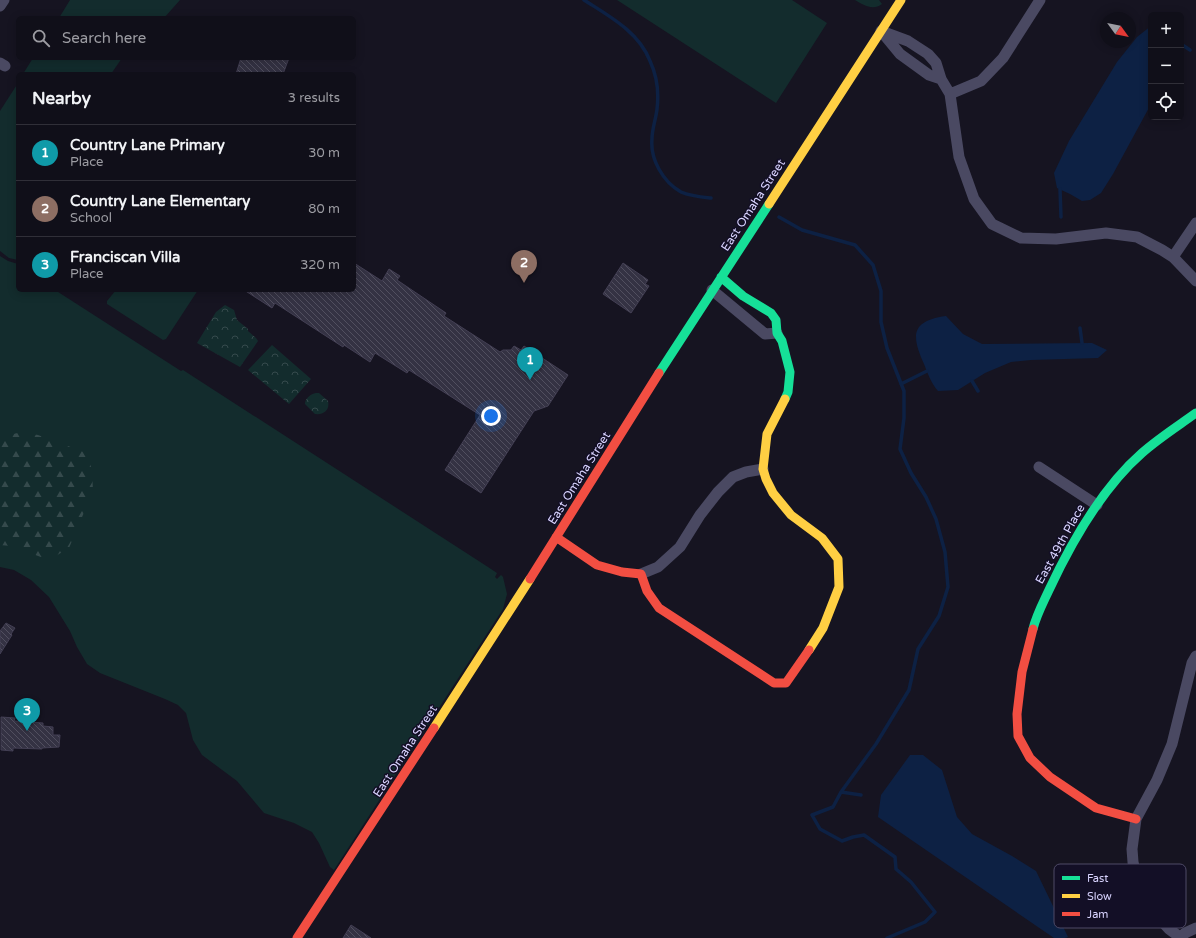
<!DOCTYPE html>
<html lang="en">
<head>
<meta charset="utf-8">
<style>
  body { margin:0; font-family:"Varela Round",sans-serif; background:#1e1d26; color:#f1f3f6 }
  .controls { position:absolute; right:12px; top:12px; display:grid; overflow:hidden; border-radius:6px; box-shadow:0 2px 10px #0003 }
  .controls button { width:36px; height:36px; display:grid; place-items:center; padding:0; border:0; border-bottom:1px solid #302f38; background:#100f19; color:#f1f3f6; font:20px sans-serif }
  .compass { position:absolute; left:1100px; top:12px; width:36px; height:36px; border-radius:50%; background:#100f19; box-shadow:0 2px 10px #0003; rotate:123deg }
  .you { position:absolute; left:491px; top:416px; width:14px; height:14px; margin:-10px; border:3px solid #fff; border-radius:50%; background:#1a73e8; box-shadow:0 0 0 6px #1a73e833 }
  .badge { display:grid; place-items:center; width:26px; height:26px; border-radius:50%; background:#9591b1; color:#fff; font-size:13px; font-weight:700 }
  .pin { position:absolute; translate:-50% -33px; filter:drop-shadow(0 1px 2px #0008) }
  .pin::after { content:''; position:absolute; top:21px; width:14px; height:12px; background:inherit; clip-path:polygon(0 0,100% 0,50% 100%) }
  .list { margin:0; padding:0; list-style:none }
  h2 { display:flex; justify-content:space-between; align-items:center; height:52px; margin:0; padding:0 16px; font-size:17px }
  h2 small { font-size:13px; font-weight:400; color:#9c9ca2 }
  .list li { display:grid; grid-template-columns:26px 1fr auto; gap:12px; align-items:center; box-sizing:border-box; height:56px; padding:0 16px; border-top:1px solid #302f38 }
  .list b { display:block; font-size:15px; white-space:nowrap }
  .list p { margin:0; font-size:13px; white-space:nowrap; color:#9c9ca2 }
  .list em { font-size:13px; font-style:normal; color:#9c9ca2 }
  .icon { flex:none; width:22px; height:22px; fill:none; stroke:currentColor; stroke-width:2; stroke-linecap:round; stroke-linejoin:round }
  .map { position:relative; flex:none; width:1196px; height:938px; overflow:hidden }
  .search { position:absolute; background:#100f19; box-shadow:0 2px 10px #0003; left:16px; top:16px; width:340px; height:44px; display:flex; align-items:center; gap:10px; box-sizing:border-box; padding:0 14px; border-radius:6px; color:#9c9ca2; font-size:15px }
  .panel { position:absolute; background:#100f19; box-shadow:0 2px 10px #0003; left:16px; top:72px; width:340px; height:220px; border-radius:6px }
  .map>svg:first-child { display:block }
</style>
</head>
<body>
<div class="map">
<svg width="1196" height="938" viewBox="0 0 1196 938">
  <defs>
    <pattern id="forest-firs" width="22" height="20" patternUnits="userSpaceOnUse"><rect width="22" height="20" fill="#132c2d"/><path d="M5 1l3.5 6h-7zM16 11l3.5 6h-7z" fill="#354a4c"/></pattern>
    <pattern id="park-crowns" width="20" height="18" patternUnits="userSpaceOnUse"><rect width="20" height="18" fill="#132c2d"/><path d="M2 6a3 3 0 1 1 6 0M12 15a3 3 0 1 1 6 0" fill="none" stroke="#354a4c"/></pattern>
    <pattern id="building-back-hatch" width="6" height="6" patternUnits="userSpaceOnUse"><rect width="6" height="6" fill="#343243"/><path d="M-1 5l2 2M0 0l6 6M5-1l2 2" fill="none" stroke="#514f5f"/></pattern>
  </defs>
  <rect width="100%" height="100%" fill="#161421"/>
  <path fill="#132c2d" d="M70 0H180L164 18H59Z
    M617 0H792L827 23 776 103Z
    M855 0H879L882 4C873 11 863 5 855 0Z
    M33 58H122L111 74H23Z
    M18 83V260L9 258 0 251V111Z
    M0 256 8 261 18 264V290H55L181 371 183 370 488 567 497 573 495 577 497 579 501 575 503 577 507 594 503 609 334 870 330 867 319 843 312 832 294 823 264 813 237 781 202 755 193 740 186 713 178 705 165 699 100 673 87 664 77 647 70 631 49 597 31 580 14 570 0 567Z
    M116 290H198L166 339 163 340 107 304V301Z"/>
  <path fill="url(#forest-firs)" d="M22 432 38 435 84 452 88 455 92 471 93 491 69 548 49 560 11 546 0 545V437Z"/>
  <path fill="url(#park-crowns)" d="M225 305 234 310 237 320 248 329V331L256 338 258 341 240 367 197 343 216 312Z
    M272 345 311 379 289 404 248 370Z
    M316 393H319L328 401C330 410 324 415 315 414L305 404C305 398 311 394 316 393Z"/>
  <path fill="#0d2144" d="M1151 26V104L1113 174 1101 193 1090 200 1082 201 1070 194 1057 188 1054 173 1069 141 1117 62 1137 37Z
    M946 316 963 334 982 344 1092 343 1107 350 1098 358 1031 360 1011 362 985 373 958 390 938 391C931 383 928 374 924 364 911 335 911 321 946 316Z
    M910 755H923L942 770 957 817 972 834 1012 856 1036 871 1068 937 1065 938H1054L878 817 881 795Z"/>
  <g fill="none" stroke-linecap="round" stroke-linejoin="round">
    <path stroke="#0d2144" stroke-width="3.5" d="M584 0C609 16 639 32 650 61 657 76 659 93 657 109 656 119 652 128 652 139 650 159 663 182 681 192 690 196 701 197 711 198
      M1181 44 1190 50
      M1060 189 1061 217
      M779 217 802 230 855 245 873 265 881 291V322L887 348 904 391V418L900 449 911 473 926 497 936 519 945 552 948 587 939 616 918 649 909 690 876 744 841 792 833 807 812 815 820 829 842 841 853 837 864 835 895 857 896 869 911 882 935 912 925 922 887 938
      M1080 328 1082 343
      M972 381 978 391
      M901 384 927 371
      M841 792 861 795"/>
  </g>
  <path fill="url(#building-back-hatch)" stroke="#433f54" d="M241 58H289L283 74H236Z
    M354 263 382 281 389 269 400 276 397 280 446 313 444 316 500 352 503 350H511L514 346 521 350 524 346 568 375 548 406 534 411 481 493 445 470 480 415 409 370 407 373 375 353 370 362 344 345 343 347 275 303 272 308 244 290H354Z
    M623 263 648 280 645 284 649 286 631 313 603 294Z
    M6 623 15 628 11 634 12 635 0 654V631Z
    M1 717 15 718 14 721 43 723V726L53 727V735H60L59 747 42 748V749L13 748V751L1 750Z
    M351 925 371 938H343Z"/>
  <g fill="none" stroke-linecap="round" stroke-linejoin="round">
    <path stroke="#4a4962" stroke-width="11" d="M0 6 4 0
      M881 31 908 41 928 54 936 63 941 79 950 94 959 157 974 199 992 224 1021 238 1056 239 1106 233 1137 237 1162 250 1173 257 1196 281
      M881 31 900 54 929 75 941 79
      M0 63 5 66
      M950 94 981 81 1003 58 1040 0
      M1173 257 1196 223
      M712 290 765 334 777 333
      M1039 467 1097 505
      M641 574 658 567 680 547 700 515 718 492 733 477 746 472 763 469
      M1181 938 1169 929 1159 918 1152 909 1139 889 1133 862 1132 849 1136 819 1157 780 1172 744 1192 663 1196 656
      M1181 938 1185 933 1196 928"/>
    <path stroke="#16e098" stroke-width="9" d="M721 277 743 296 771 313 776 320 777 333 782 341 790 372 788 392 785 399
      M659 373 769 204
      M1033 629C1036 616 1043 603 1049 590 1071 543 1103 487 1142 453 1159 438 1178 426 1196 413"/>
    <path stroke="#ffcf43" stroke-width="9" d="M769 204 901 0
      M785 399 767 434 763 469 766 479 773 493 791 515 822 538 838 559 839 587 823 628 809 650
      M434 728 530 579"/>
    <path stroke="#f24e42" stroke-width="9" d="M556 537 597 565 622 572 641 574 647 591 659 608 774 683H786L809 650
      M530 579 659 373
      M1033 629 1022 672 1017 714 1018 736 1030 758 1050 777 1096 808 1136 819
      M297 938 434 728"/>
  </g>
  <g text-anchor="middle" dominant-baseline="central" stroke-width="3" stroke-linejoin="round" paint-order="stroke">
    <g font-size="12" fill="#d9d4ff" stroke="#130f26">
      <text transform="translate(753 205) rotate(-57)">East Omaha Street</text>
      <text transform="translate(579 478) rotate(-58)">East Omaha Street</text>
      <text transform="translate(1060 544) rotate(-61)">East 49th Place</text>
      <text transform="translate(405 751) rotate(-57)">East Omaha Street</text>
    </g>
  </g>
  <rect x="1054" y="864" width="132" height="64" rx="6" fill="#130f26" stroke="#4e4a67" stroke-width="1"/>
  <rect x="1062" y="876" width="18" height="4" fill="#16e098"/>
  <rect x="1062" y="894" width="18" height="4" fill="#ffcf43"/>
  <rect x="1062" y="912" width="18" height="4" fill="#f24e42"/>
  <g font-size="11" fill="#d9d4ff">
    <text x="1087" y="882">Fast</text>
    <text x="1087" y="900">Slow</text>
    <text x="1087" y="918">Jam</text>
  </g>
</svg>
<div class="controls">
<button>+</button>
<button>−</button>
<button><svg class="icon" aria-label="locate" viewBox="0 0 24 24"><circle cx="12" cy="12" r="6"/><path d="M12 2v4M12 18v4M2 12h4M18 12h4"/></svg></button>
</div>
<svg class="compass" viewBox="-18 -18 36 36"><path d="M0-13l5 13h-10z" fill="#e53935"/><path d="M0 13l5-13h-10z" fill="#9c9ca2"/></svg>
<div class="you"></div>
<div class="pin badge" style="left:530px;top:380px;background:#0f9aa8">1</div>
<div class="pin badge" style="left:524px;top:283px;background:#8d6e63">2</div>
<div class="pin badge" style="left:27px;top:731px;background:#0f9aa8">3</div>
<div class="search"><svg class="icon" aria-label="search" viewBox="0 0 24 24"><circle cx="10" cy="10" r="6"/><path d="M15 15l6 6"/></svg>Search here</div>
<section class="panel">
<h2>Nearby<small>3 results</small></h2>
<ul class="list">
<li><span class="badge" style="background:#0f9aa8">1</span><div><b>Country Lane Primary</b><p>Place</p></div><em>30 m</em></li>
<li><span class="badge" style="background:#8d6e63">2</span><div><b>Country Lane Elementary</b><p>School</p></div><em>80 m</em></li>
<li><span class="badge" style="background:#0f9aa8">3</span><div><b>Franciscan Villa</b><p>Place</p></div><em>320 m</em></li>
</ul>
</section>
</div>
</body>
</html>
